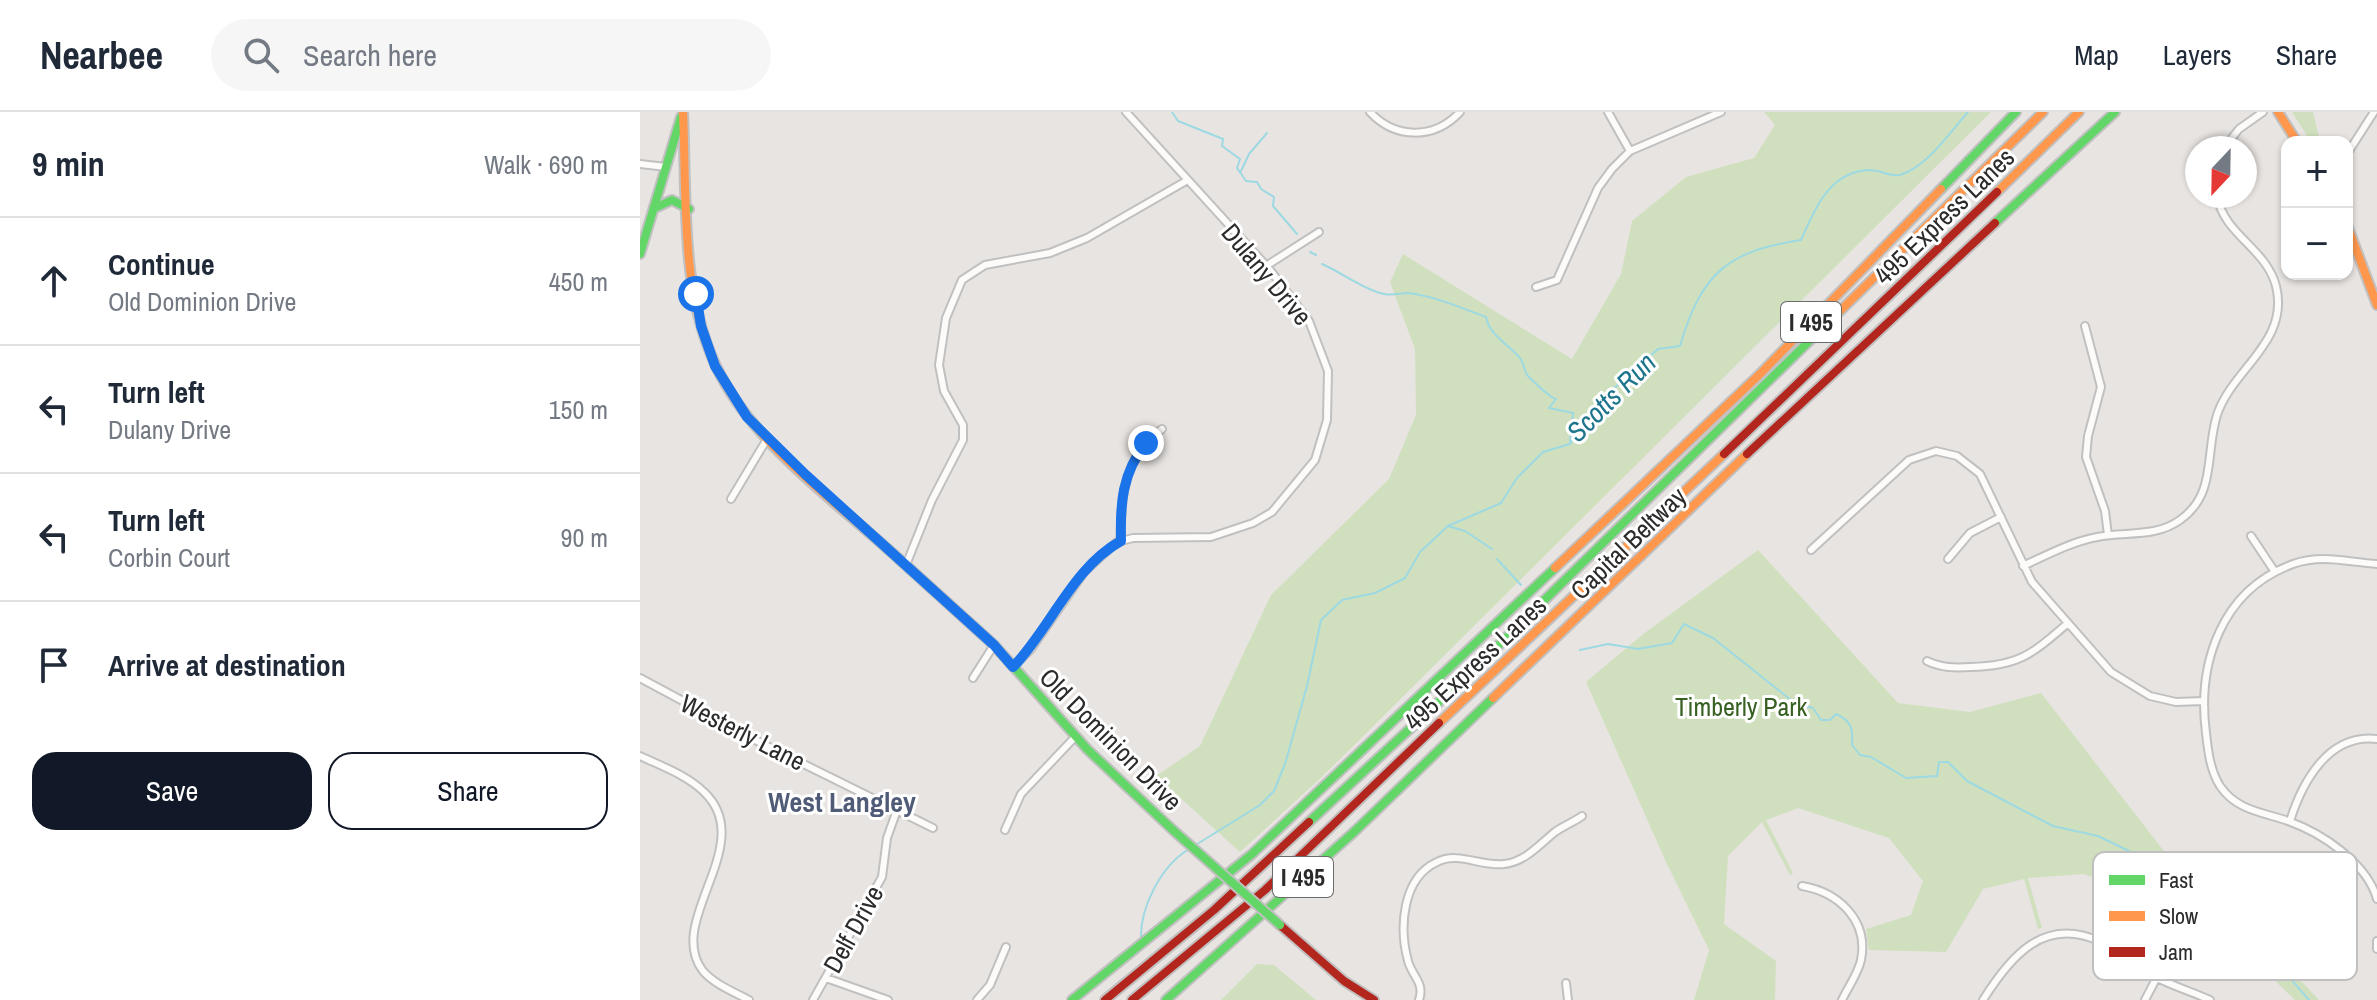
<!DOCTYPE html>
<html lang="en">
<head>
<meta charset="utf-8">
<style>
  body { margin:0; font-family:"Archivo Narrow",sans-serif; background:#f6f6f7; color:#1f2937 }
  .controls { position:absolute; right:24px; top:24px; display:grid; overflow:hidden; border-radius:16px; box-shadow:0 2px 6px #0004 }
  .controls button { width:72px; height:72px; display:grid; place-items:center; padding:0; border:0; border-bottom:2px solid #e0e1e3; background:#fff; color:#1f2937; font:40px sans-serif }
  .compass { position:absolute; left:1545px; top:24px; width:72px; height:72px; border-radius:50%; background:#fff; box-shadow:0 2px 6px #0004; rotate:202deg }
  .stop { position:absolute; width:24px; height:24px; margin:-18px; border:6px solid #1a73e8; border-radius:50%; background:#fff }
  .stop.end { background:#1a73e8; border-color:#fff; box-shadow:0 2px 8px #0008 }
  .list { margin:0; padding:0; list-style:none }
  h2 { display:flex; justify-content:space-between; align-items:center; height:104px; margin:0; padding:0 32px; font-size:34px }
  h2 small { font-size:26px; font-weight:400; color:#747a83 }
  .list li { display:grid; grid-template-columns:52px 1fr auto; gap:24px; align-items:center; box-sizing:border-box; height:128px; padding:0 32px; border-top:2px solid #e0e1e3 }
  .list b { display:block; font-size:30px; white-space:nowrap }
  .list p { margin:0; font-size:26px; white-space:nowrap; color:#747a83 }
  .list em { font-size:26px; font-style:normal; color:#747a83 }
  .actions { display:flex; gap:16px; padding:24px 32px }
  .actions a { flex:1; padding:18px 0; border:2px solid #111827; border-radius:24px; text-align:center; font-size:28px; color:#111827 }
  .actions .main { background:#111827; color:#fff }
  .icon { flex:none; width:44px; height:44px; fill:none; stroke:currentColor; stroke-width:2; stroke-linecap:round; stroke-linejoin:round }
  .map { position:relative; flex:none; width:1737px; height:888px; overflow:hidden }
  header { display:flex; align-items:center; gap:48px; box-sizing:border-box; height:112px; padding:0 40px; background:#fff; border-bottom:2px solid #e0e1e3 }
  header strong { font-size:38px }
  nav { display:flex; gap:44px; margin-inline-start:auto; font-size:28px }
  .search { width:560px; height:72px; background:#f6f6f7; display:flex; align-items:center; gap:20px; box-sizing:border-box; padding:0 28px; border-radius:44px; color:#747a83; font-size:30px }
  main { display:flex }
  aside { flex:1; background:#fff }
  .map>svg:first-child { display:block }
</style>
</head>
<body>
<header>
<strong>Nearbee</strong>
<div class="search"><svg class="icon" aria-label="search" viewBox="0 0 24 24"><circle cx="10" cy="10" r="6"/><path d="M15 15l6 6"/></svg>Search here</div>
<nav><a>Map</a><a>Layers</a><a>Share</a></nav>
</header>
<main>
<aside>
<h2>9 min<small>Walk · 690 m</small></h2>
<ul class="list">
<li><svg class="icon" aria-label="ahead" viewBox="0 0 24 24"><path d="M12 20V5M6 11l6-6 6 6"/></svg><div><b>Continue</b><p>Old Dominion Drive</p></div><em>450 m</em></li>
<li><svg class="icon" aria-label="left" viewBox="0 0 24 24"><path d="M17 20v-9H6M10 6l-5 5 5 5"/></svg><div><b>Turn left</b><p>Dulany Drive</p></div><em>150 m</em></li>
<li><svg class="icon" aria-label="left" viewBox="0 0 24 24"><path d="M17 20v-9H6M10 6l-5 5 5 5"/></svg><div><b>Turn left</b><p>Corbin Court</p></div><em>90 m</em></li>
<li><svg class="icon" aria-label="arrive" viewBox="0 0 24 24"><path d="M6 21V4h12l-3 4 3 4H6"/></svg><div><b>Arrive at destination</b></div></li>
</ul>
<div class="actions"><a class="main">Save</a><a>Share</a></div>
</aside>
<div class="map">
<svg width="1737" height="888" viewBox="0 0 1737 888">
  <rect width="100%" height="100%" fill="#e8e4e1"/>
  <path fill="#d0e0be" d="M1124 0H1351L682 665 600 740 516 664 560 634 631 483 749 367 776 303 775 237 750 170 763 142 932 247 981 162 992 109 1046 65 1114 46 1135 13Z
    M1652 0H1673L1680 30H1671Z
    M1118 438 1258 591 1330 600 1401 581 1534 752 1637 843 1679 888H1655L1586 822 1539 805 1502 785 1444 762 1388 766 1402 816 1398 817 1384 767 1343 777 1306 840 1229 838 1226 817 1271 803 1283 769 1249 726 1158 696 1126 708 1153 761 1150 763 1122 710 1088 744 1084 812 1136 849 1135 888H1054L1069 838 1026 750 946 570 1002 523Z
    M617 852 634 853 676 888H581Z"/>
  <g fill="none" stroke-linecap="round" stroke-linejoin="round">
    <path stroke="#9dd9e2" stroke-width="2" d="M532 0 538 9 583 27 582 34 600 47 597 56 606 69 617 70 621 77 634 85 633 94 657 122
      M601 59 609 42 627 21
      M670 140 676 143
      M682 152C701 160 724 178 744 182 752 184 761 181 769 181 797 185 821 196 846 205 849 223 869 233 880 246 884 251 884 260 888 264 894 270 910 285 916 287L909 296 933 301 930 330
      M808 414 825 419 852 437
      M857 447 881 473
      M940 538 968 532 998 537 1032 531 1044 512 1073 526 1156 592 1173 596 1181 608H1190L1196 602C1212 609 1213 617 1212 633L1220 643 1231 645 1266 666 1297 664 1299 650H1308L1327 669 1413 714 1458 724 1493 741 1518 743 1528 749 1560 778 1576 800 1597 810 1623 835 1669 888
      M554 734 620 693 634 679 645 652 667 574 681 508 702 488 735 481 765 466 780 440 808 414 861 391 877 366 903 340 930 332 970 280 1018 237 1040 234C1061 162 1087 139 1161 128 1176 95 1190 59 1230 58 1240 58 1251 65 1260 63 1287 55 1310 20 1328 0
      M501 827C500 795 521 754 549 737"/>
    <defs>
      <path id="street" d="M730 0C755 27 794 28 820 0
        M968 0 990 39
        M1584 36 1599 17 1623 0
        M1707 42 1734 0
        M0 52 26 55
        M626 154 679 120
        M896 175 917 168 958 76 972 57 990 39 1081 0
        M1445 214 1461 275 1448 324 1446 345 1465 399 1468 423
        M91 387 127 327
        M1611 424 1635 460
        M481 429C480 385 484 345 522 317
        M1171 438 1269 348 1296 339 1317 344 1340 362 1392 470 1471 560 1510 584 1536 590 1563 589
        M1308 447 1330 421 1361 405
        M1737 452C1707 450 1682 442 1653 452 1581 478 1557 552 1566 621 1568 639 1570 658 1580 674 1597 699 1623 700 1648 709 1682 721 1727 751 1737 787
        M266 453 292 388 323 328V313L304 279 299 253 306 206 322 168 345 153 410 141 447 126 546 69
        M1383 454C1407 443 1431 430 1457 425 1485 419 1515 426 1540 408 1577 382 1565 341 1577 303 1592 257 1650 230 1636 174 1626 136 1584 123 1577 84
        M1287 549C1302 556 1315 556 1331 555 1379 554 1392 542 1427 512
        M373 555 391 537 445 459 477 430 493 426 571 425 613 411 632 400 675 348 687 308 688 259 669 209 630 158 486 0
        M0 566 121 631 293 716
        M333 566 354 533
        M0 644C21 654 47 663 64 680 119 732 24 809 63 859 74 872 94 880 109 888
        M1650 709C1662 671 1688 621 1737 627
        M365 718 381 682 436 624
        M1162 774C1198 780 1229 808 1221 848 1218 862 1208 875 1202 888
        M1737 829V837
        M186 866 248 888
        M926 871 928 888
        M173 888 242 765 247 726 257 698
        M337 888 350 873 366 835
        M779 888C785 871 772 864 768 849 759 816 762 766 797 750 819 739 841 755 864 752 885 750 900 732 915 720 923 714 934 710 942 704
        M1343 888C1370 845 1404 803 1461 830 1476 837 1488 849 1502 858 1523 871 1548 878 1570 888
        M1505 888 1517 865"/>
      <path id="fast" d="M1301 77 1376 0
        M15 96 32 88 49 97
        M1355 111 1475 0
        M0 142 41 5
        M259 447 354 533 448 638 534 719
        M669 710 828 563 1201 198
        M432 888 612 742 915 456
        M526 888 714 720 853 586"/>
      <path id="slow" d="M43 0C47 86 39 186 81 264 118 335 200 393 259 447
        M1638 0 1657 30
        M1357 80 1439 0
        M1707 113 1737 193
        M1201 198 1403 0
        M915 456 1120 262 1301 77
        M853 586 1107 342
        M799 611 1084 342"/>
      <path id="jam" d="M1084 342 1357 80
        M1107 342 1355 111
        M640 813 704 869 734 888
        M465 888 574 798 669 710
        M492 888 625 778 799 611"/>
    </defs>
    <use href="#street" stroke="#c1c0c0" stroke-width="10"/>
    <use href="#fast" stroke="#c1c0c0" stroke-width="12"/>
    <use href="#slow" stroke="#c1c0c0" stroke-width="12"/>
    <use href="#jam" stroke="#c1c0c0" stroke-width="12"/>
    <use href="#street" stroke="#fcfbfa" stroke-width="6"/>
    <use href="#fast" stroke="#63d668" stroke-width="8"/>
    <use href="#slow" stroke="#ff974d" stroke-width="8"/>
    <use href="#jam" stroke="#b3261e" stroke-width="8"/>
    <defs>
      <path id="fast-bridge" d="M534 719 640 813"/>
    </defs>
    <use href="#fast-bridge" stroke="#c1c0c0" stroke-width="12" stroke-linecap="butt"/>
    <use href="#fast-bridge" stroke="#63d668" stroke-width="8"/>
  </g>
  <g fill="none" stroke-linecap="round" stroke-linejoin="round">
    <path stroke="#1a73e8" stroke-width="10" d="M56 182 61 214 75 254 107 305 166 363 354 533 373 555C410 517 433 455 481 429 480 392 482 361 506 331"/>
  </g>
  <g text-anchor="middle" dominant-baseline="central" stroke-width="6" stroke-linejoin="round" paint-order="stroke">
    <g fill="#fff" stroke="#6b6b6b" stroke-width="2">
      <rect x="1141" y="190" width="60" height="40" rx="6"/>
      <rect x="633" y="745" width="60" height="40" rx="6"/>
    </g>
    <g font-size="24" font-weight="bold" fill="#2b2b2b">
      <text x="1171" y="210">I 495</text>
      <text x="663" y="765">I 495</text>
    </g>
    <g font-size="26" fill="#2b2b2b" stroke="#fff">
      <text transform="translate(1304 104) rotate(-44)">495 Express Lanes</text>
      <text transform="translate(627 162) rotate(50)">Dulany Drive</text>
      <text transform="translate(988 431) rotate(-44)">Capital Beltway</text>
      <text transform="translate(835 551) rotate(-43)">495 Express Lanes</text>
      <text transform="translate(103 620) rotate(27)">Westerly Lane</text>
      <text transform="translate(471 627) rotate(45)">Old Dominion Drive</text>
      <text transform="translate(213 817) rotate(-61)">Delf Drive</text>
    </g>
    <g font-size="26" fill="#376022" stroke="#fff">
      <text x="1101" y="594">Timberly Park</text>
    </g>
    <g font-size="28" font-style="italic" fill="#1c758d" stroke="#fff">
      <text transform="translate(971 285) rotate(-45)">Scotts Run</text>
    </g>
    <g font-size="28" font-weight="bold" fill="#505c77" stroke="#fff">
      <text x="202" y="690">West Langley</text>
    </g>
  </g>
  <rect x="1453" y="740" width="264" height="128" rx="12" fill="#fff" stroke="#bfbfbf" stroke-width="2"/>
  <rect x="1469" y="763" width="36" height="10" fill="#63d668"/>
  <rect x="1469" y="799" width="36" height="10" fill="#ff974d"/>
  <rect x="1469" y="835" width="36" height="10" fill="#b3261e"/>
  <g font-size="22" fill="#2b2b2b">
    <text x="1519" y="776">Fast</text>
    <text x="1519" y="812">Slow</text>
    <text x="1519" y="848">Jam</text>
  </g>
</svg>
<div class="controls">
<button>+</button>
<button>−</button>
</div>
<svg class="compass" viewBox="-18 -18 36 36"><path d="M0-13l5 13h-10z" fill="#e53935"/><path d="M0 13l5-13h-10z" fill="#747a83"/></svg>
<div class="stop" style="left:56px;top:182px"></div>
<div class="stop end" style="left:506px;top:331px"></div>
</div>
</main>
</body>
</html>
